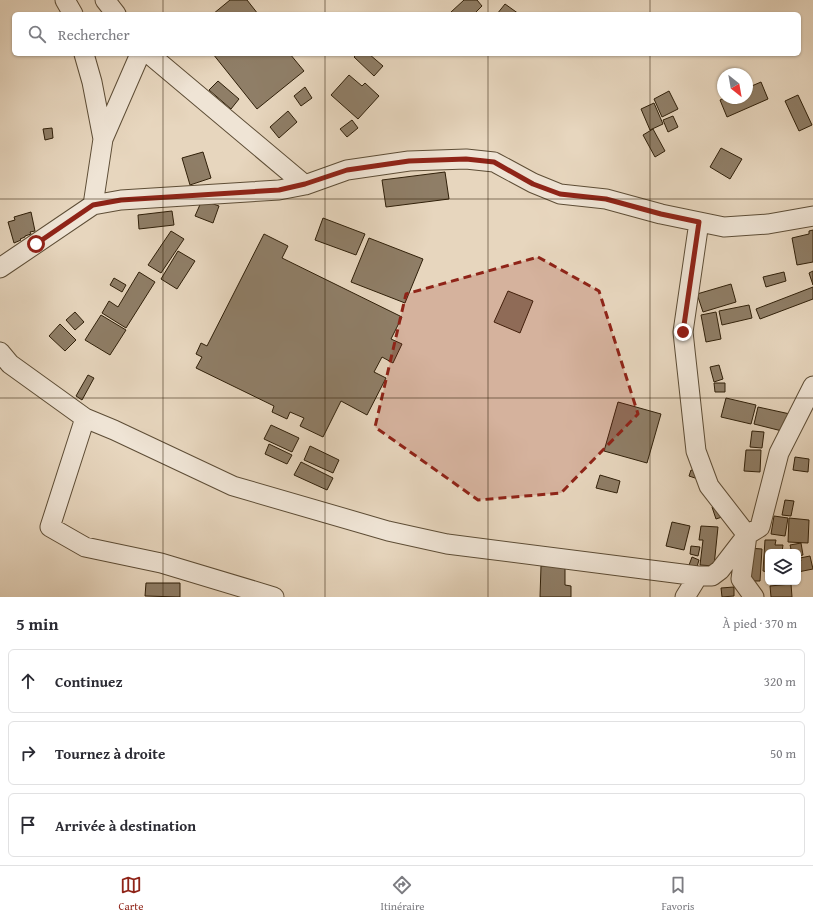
<!DOCTYPE html>
<html lang="fr">
<head>
<meta charset="utf-8">
<style>
  body { margin:0; font-family:"Gentium Book Plus",serif; background:#f2f2f3; color:#2b2b33 }
  .controls { position:absolute; right:12px; bottom:12px; display:grid; overflow:hidden; border-radius:6px; box-shadow:0 1px 3px #0004 }
  .controls button { width:36px; height:36px; display:grid; place-items:center; padding:0; border:0; border-bottom:1px solid #e1e1e2; background:#fff; color:#2b2b33; font:20px sans-serif }
  .compass { position:absolute; left:717px; top:68px; width:36px; height:36px; border-radius:50%; background:#fff; box-shadow:0 1px 3px #0004; rotate:149deg }
  .stop { position:absolute; width:12px; height:12px; margin:-9px; border:3px solid #8f2418; border-radius:50%; background:#fff }
  .stop.end { background:#8f2418; border-color:#fff; box-shadow:0 1px 4px #0008 }
  .list { margin:0; padding:0; list-style:none }
  h2 { display:flex; justify-content:space-between; align-items:center; height:52px; margin:0; padding:0 16px; font-size:17px }
  h2 small { font-size:13px; font-weight:400; color:#7c7c81 }
  .list li { display:grid; grid-template-columns:26px 1fr auto; gap:12px; align-items:center; box-sizing:border-box; height:64px; margin:0 8px 8px; padding:0 8px; border:1px solid #e1e1e2; border-radius:6px }
  .list b { display:block; font-size:15px; white-space:nowrap }
  .list em { font-size:13px; font-style:normal; color:#7c7c81 }
  .icon { flex:none; width:22px; height:22px; fill:none; stroke:currentColor; stroke-width:2; stroke-linecap:round; stroke-linejoin:round }
  .map { position:relative; flex:none; width:813px; height:597px; overflow:hidden }
  .search { position:absolute; background:#fff; box-shadow:0 1px 3px #0004; left:12px; right:12px; top:12px; height:44px; display:flex; align-items:center; gap:10px; box-sizing:border-box; padding:0 14px; border-radius:6px; color:#7c7c81; font-size:15px }
  .sheet { height:268px; background:#fff }
  nav { display:flex; justify-content:space-around; align-items:center; box-sizing:border-box; height:56px; border-top:1px solid #e1e1e2; background:#fff; font-size:11px; color:#7c7c81 }
  nav a { display:grid; justify-items:center; gap:2px }
  nav .on { color:#8f2418 }
  .map>svg:first-child { display:block }
</style>
</head>
<body>
<div class="map">
<svg width="813" height="597" viewBox="0 0 813 597">
  <rect width="100%" height="100%" fill="#e7d6be"/>
  <filter id="stains"><feTurbulence type="fractalNoise" baseFrequency=".005" numOctaves="4"/><feColorMatrix values="0 0 0 0 .2 0 0 0 0 .09 0 0 0 0 .02 0 0 0 .5 -.17"/></filter>
  <radialGradient id="worn" r=".72"><stop offset=".6" stop-color="#630" stop-opacity="0"/><stop offset="1" stop-color="#630" stop-opacity=".3"/></radialGradient>
  <path fill="#8f7e67" stroke="#2f1f09" d="M230 0H247L258 14H213Z
    M464 0H477L482 6 474 14H453L451 12Z
    M505 4 519 14H497Z
    M213 54H290L304 71 257 109Z
    M357 54H369L383 66 374 76 354 57Z
    M349 75 362 86 365 83 379 96 358 119 331 95Z
    M218 81 239 99 231 109 209 90Z
    M761 82 768 99 727 117 720 100 724 98H747V88Z
    M305 87 312 98 301 106 294 96Z
    M669 91 678 109 662 117 654 99Z
    M798 95 812 125 799 131 785 101Z
    M654 103 663 124 650 130 641 109Z
    M288 111 297 122 279 138 270 127Z
    M673 116 678 127 668 132 663 120Z
    M352 120 358 128 347 137 340 129Z
    M52 128 53 138 45 140 43 129Z
    M653 129 665 151 655 157 643 135Z
    M721 148 742 159 730 179 710 167Z
    M203 152 211 178 190 185 182 158Z
    M445 172 449 199 386 207 382 180Z
    M202 200 219 206 213 223 195 216Z
    M172 211 174 225 139 229 138 215Z
    M31 212 35 231 30 232 31 234 25 236V237L20 239 21 240 14 243 8 222 15 220 14 217Z
    M323 218 365 234 356 255 315 240Z
    M813 230V262L797 265 792 238 809 234V231Z
    M171 231 184 239 161 273 148 265Z
    M264 234 288 246 282 258 402 317 391 339 402 344 393 363 382 357 374 372 386 378 367 415 341 401 323 437 300 426 304 418 290 412 287 419 272 412 274 406 196 368 202 357 196 354 201 343 207 346Z
    M369 238 423 259 405 303 351 282Z
    M178 251 195 261 177 289 161 279Z
    M813 271V285L809 273Z
    M139 272 155 282 126 328 102 313 109 301 118 307Z
    M784 272 786 281 766 287 763 277Z
    M114 278 126 285 122 292 110 285Z
    M731 284 736 302 703 312 697 294Z
    M813 287V299L760 319 756 309Z
    M508 291 533 301 520 333 494 322Z
    M749 305 752 318 722 325 719 311Z
    M75 312 84 322 75 330 66 320Z
    M716 312 721 339 706 342 701 315Z
    M101 315 126 330 110 355 85 340Z
    M60 324 76 340 65 351 49 336Z
    M719 365 723 379 714 382 710 367Z
    M88 375 94 378 82 400 76 396Z
    M714 383H725V392H715Z
    M726 398 756 405 751 424 721 417Z
    M618 402 661 414 647 463 604 451Z
    M758 407 790 414 786 432 754 424Z
    M271 425 299 438 292 452 264 439Z
    M752 431 764 432 762 448 750 447Z
    M269 444 292 455 287 464 265 454Z
    M310 446 339 460 333 473 304 460Z
    M746 450H761L760 472 744 471Z
    M795 457 809 459 808 472 793 470Z
    M301 462 333 478 327 490 294 475Z
    M691 470 700 473 698 479 689 476Z
    M600 475 620 481 617 493 596 488Z
    M785 500 794 501 791 516 782 515Z
    M721 504 725 516 716 519 712 507Z
    M774 516 788 518 785 536 771 534Z
    M789 518 809 520 808 543 788 542Z
    M672 522 690 526 684 550 666 546Z
    M701 526 718 527 714 566 700 565 703 540H699Z
    M765 540H776L775 545H783L782 552H768V572L763 571Z
    M801 543 803 555 798 556V552H784V551L791 549 790 545Z
    M691 546 700 547 698 556 690 554Z
    M748 548 762 549 760 581H749Z
    M810 556 813 569 798 572V562L801 561 800 558Z
    M692 557 699 560 696 570 688 568Z
    M541 566 565 567V585L571 586V597H540Z
    M146 583H180V597L145 596Z
    M791 584 792 597H771L770 586Z
    M734 587V596L722 597 721 588Z"/>
  <g fill="none" stroke-linecap="round" stroke-linejoin="round">
    <defs>
      <path id="minor" d="M65 0 73 14
        M105 0 116 14
        M84 54 92 82 103 139 93 205
        M149 54 305 185
        M103 139 140 54
        M699 222 683 332 696 451 709 486 747 535 741 579 754 597
        M0 268 93 205 121 200 279 190 305 185 347 170 409 161 466 159 494 162 533 183 560 194 606 199 661 214 724 227 768 224 813 216
        M0 352 10 364 85 418 114 430 233 486 388 531 447 544 698 576 685 597
        M85 418 50 527 85 547 161 563 274 597
        M698 576H712L720 570 747 535 760 527 779 453 813 386"/>
    </defs>
    <use href="#minor" stroke="#5d4d36" stroke-width="21"/>
    <use href="#minor" stroke="#efe4d5" stroke-width="19"/>
  </g>
  <g fill="none" stroke-linecap="round" stroke-linejoin="round">
    <path stroke="#8f2418" stroke-width="5" d="M36 244 93 205 121 200 279 190 305 184 347 170 409 161 466 159 494 162 533 184 560 194 606 199 661 214 699 222 683 332"/>
  </g>
  <path fill="#8f2418" fill-opacity="0.2" stroke="#8f2418" stroke-width="3" stroke-dasharray="8 5" stroke-linejoin="round" d="M538 257 599 291 638 414 561 493 478 500 375 427 406 294Z"/>
  <path fill="none" stroke="#2f1f09" stroke-width="1" stroke-opacity="0.55" d="M163 0V14M325 0V14M488 0V14M650 0V14M163 54V597M325 54V597M488 54V597M650 54V597M0 199H813M0 398H813"/>
  <rect width="100%" height="100%" filter="url(#stains)"/>
  <rect width="100%" height="100%" fill="url(#worn)"/>
</svg>
<div class="controls">
<button><svg class="icon" aria-label="layers" viewBox="0 0 24 24"><path d="M12 4l9 5-9 5-9-5zM3 14l9 5 9-5"/></svg></button>
</div>
<svg class="compass" viewBox="-18 -18 36 36"><path d="M0-13l5 13h-10z" fill="#e53935"/><path d="M0 13l5-13h-10z" fill="#7c7c81"/></svg>
<div class="stop" style="left:36px;top:244px"></div>
<div class="stop end" style="left:683px;top:332px"></div>
<div class="search"><svg class="icon" aria-label="search" viewBox="0 0 24 24"><circle cx="10" cy="10" r="6"/><path d="M15 15l6 6"/></svg>Rechercher</div>
</div>
<section class="sheet">
<h2>5 min<small>À pied · 370 m</small></h2>
<ul class="list">
<li><svg class="icon" aria-label="ahead" viewBox="0 0 24 24"><path d="M12 20V5M6 11l6-6 6 6"/></svg><div><b>Continuez</b></div><em>320 m</em></li>
<li><svg class="icon" aria-label="right" viewBox="0 0 24 24"><path d="M7 20v-9h11M14 6l5 5-5 5"/></svg><div><b>Tournez à droite</b></div><em>50 m</em></li>
<li><svg class="icon" aria-label="arrive" viewBox="0 0 24 24"><path d="M6 21V4h12l-3 4 3 4H6"/></svg><div><b>Arrivée à destination</b></div></li>
</ul>
</section>
<nav>
<a class="on"><svg class="icon" aria-label="map" viewBox="0 0 24 24"><path d="M3 6l6-2 6 2 6-2v14l-6 2-6-2-6 2zM9 4v14M15 6v14"/></svg>Carte</a>
<a><svg class="icon" aria-label="directions" viewBox="0 0 24 24"><path d="M12 3l9 9-9 9-9-9zM9 14v-3h6M13 9l2 2-2 2"/></svg>Itinéraire</a>
<a><svg class="icon" aria-label="saved" viewBox="0 0 24 24"><path d="M7 4h10v16l-5-4-5 4z"/></svg>Favoris</a>
</nav>
</body>
</html>
